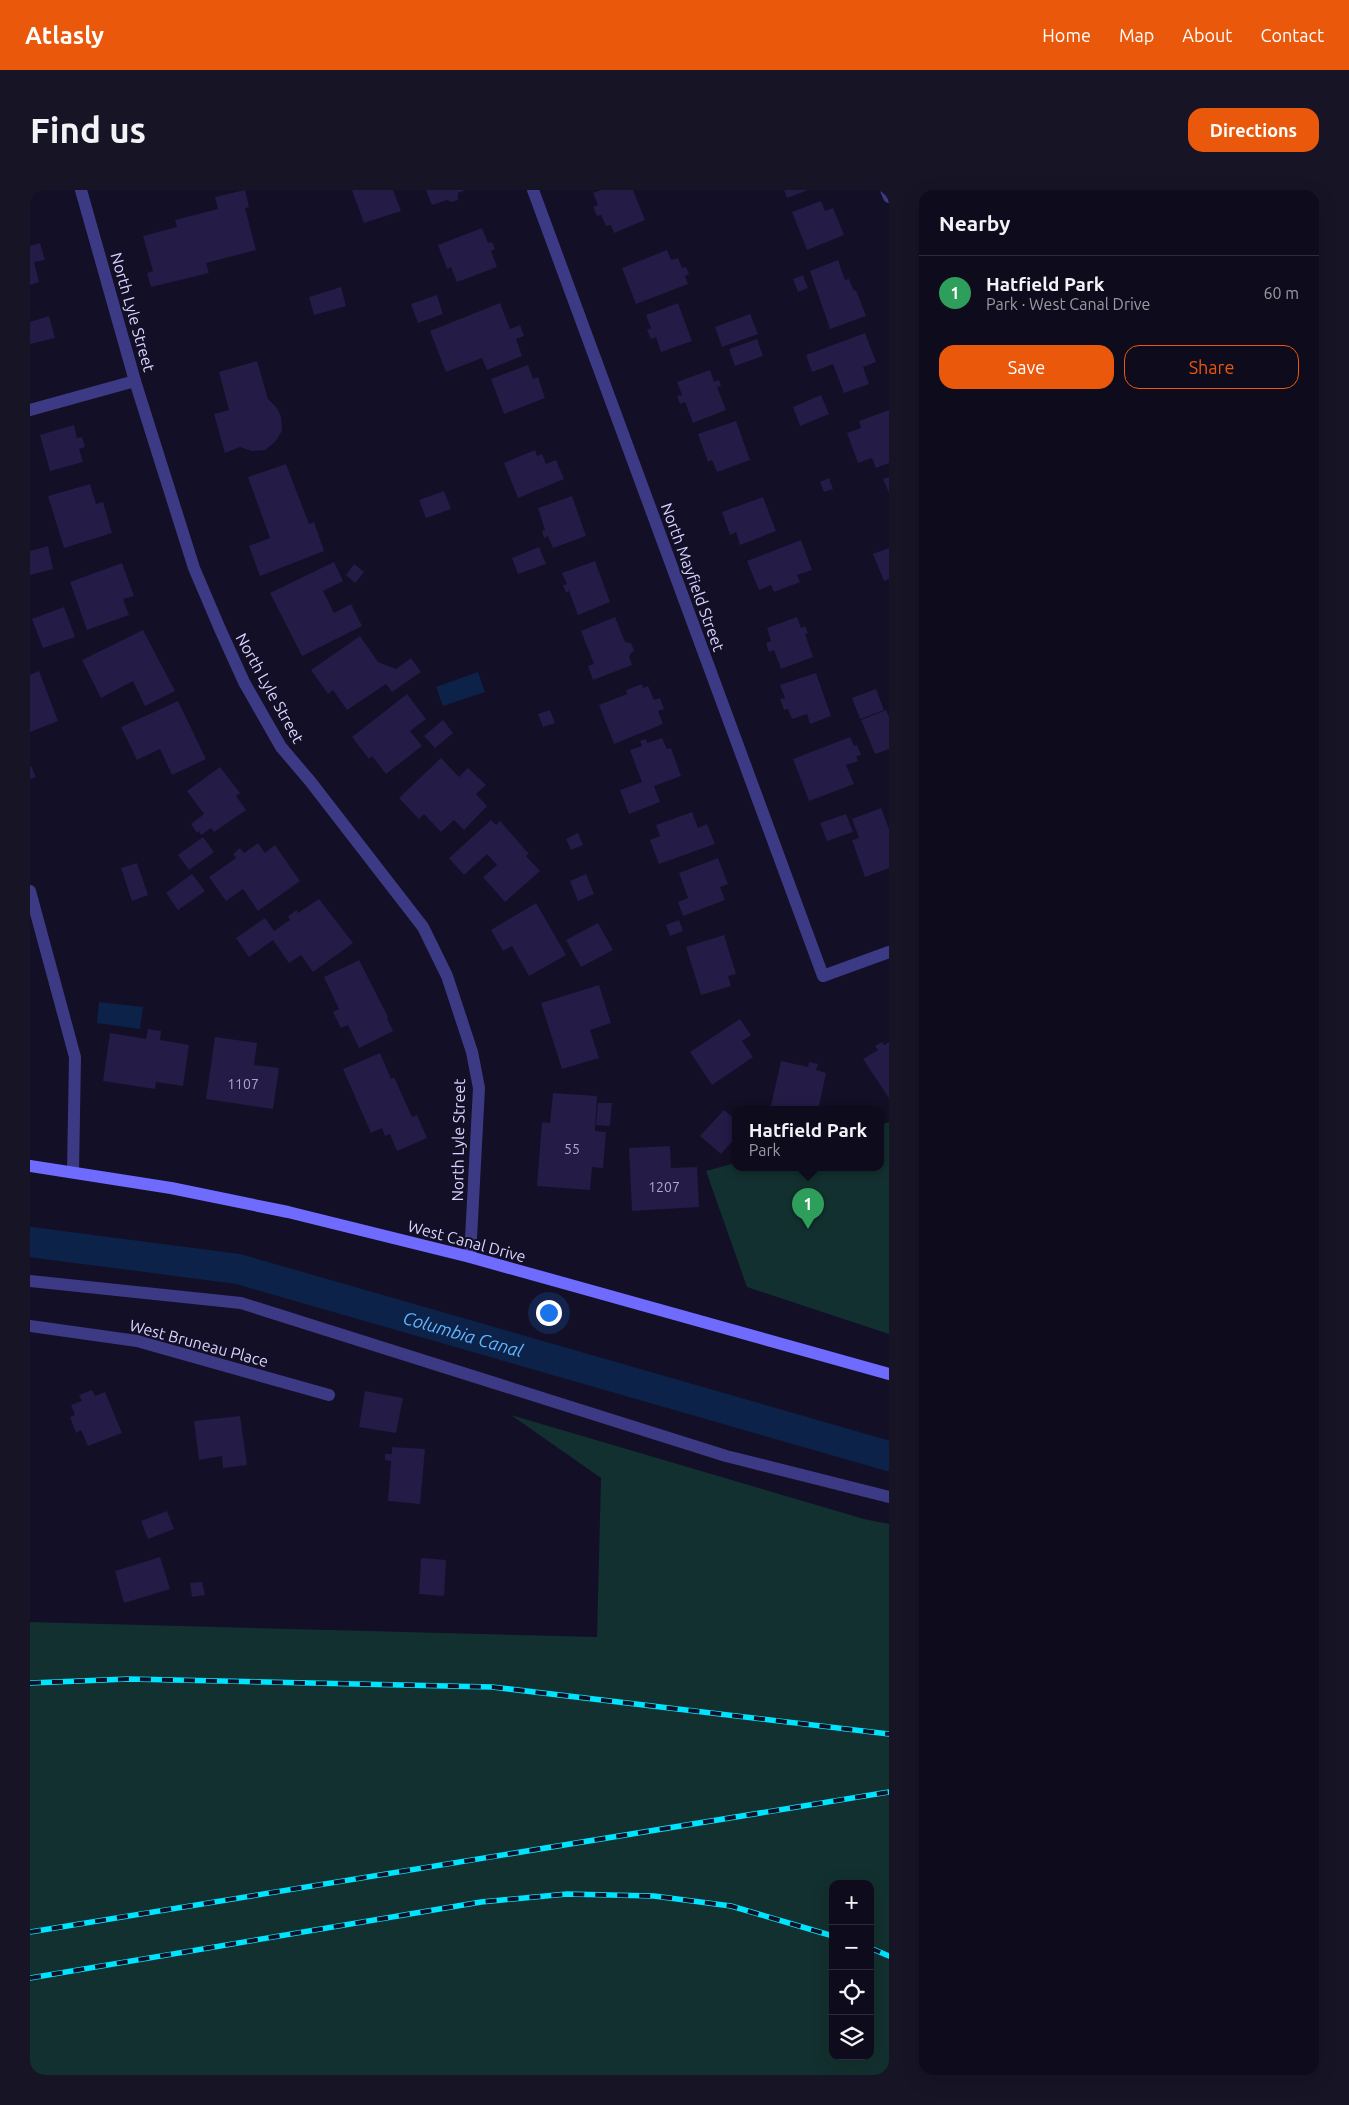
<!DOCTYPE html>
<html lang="en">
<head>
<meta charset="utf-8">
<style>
  body { margin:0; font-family:Ubuntu,sans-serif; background:#171425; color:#f1f3f6 }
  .controls { position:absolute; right:15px; bottom:15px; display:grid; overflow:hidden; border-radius:10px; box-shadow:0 5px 20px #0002 }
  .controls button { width:45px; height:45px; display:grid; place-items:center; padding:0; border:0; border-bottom:1px solid #2e2b3b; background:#0e0b1c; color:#f1f3f6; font:25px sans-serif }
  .you { position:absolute; left:518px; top:1122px; width:18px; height:18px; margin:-12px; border:4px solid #fff; border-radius:50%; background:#1a73e8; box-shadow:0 0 0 8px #1a73e833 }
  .badge { display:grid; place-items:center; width:32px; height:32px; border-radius:50%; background:#ea580c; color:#fff; font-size:16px; font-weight:700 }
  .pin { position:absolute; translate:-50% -41px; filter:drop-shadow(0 1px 2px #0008) }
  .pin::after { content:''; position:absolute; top:26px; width:18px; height:15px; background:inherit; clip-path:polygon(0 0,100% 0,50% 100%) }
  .popup { position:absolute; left:702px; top:916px; width:152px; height:65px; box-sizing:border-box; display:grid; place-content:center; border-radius:10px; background:#0e0b1c; filter:drop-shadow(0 1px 4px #0005); font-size:16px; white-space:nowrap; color:#9b9ba3 }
  .popup b { font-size:19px; color:#f1f3f6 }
  .popup::after { content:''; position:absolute; left:50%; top:100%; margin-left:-10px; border:10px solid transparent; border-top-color:#0e0b1c }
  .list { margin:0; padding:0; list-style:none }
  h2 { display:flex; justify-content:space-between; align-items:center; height:65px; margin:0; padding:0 20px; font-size:21px }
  h2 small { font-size:16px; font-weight:400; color:#9b9ba3 }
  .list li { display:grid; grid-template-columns:32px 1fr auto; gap:15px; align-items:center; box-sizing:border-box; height:75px; padding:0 20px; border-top:1px solid #2e2b3b }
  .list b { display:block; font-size:19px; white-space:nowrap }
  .list p { margin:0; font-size:16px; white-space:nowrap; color:#9b9ba3 }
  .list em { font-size:16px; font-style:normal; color:#9b9ba3 }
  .actions { display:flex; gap:10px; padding:15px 20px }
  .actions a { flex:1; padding:11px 0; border:1px solid #ea580c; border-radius:15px; text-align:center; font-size:18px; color:#ea580c }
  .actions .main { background:#ea580c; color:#fff }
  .icon { flex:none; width:28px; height:28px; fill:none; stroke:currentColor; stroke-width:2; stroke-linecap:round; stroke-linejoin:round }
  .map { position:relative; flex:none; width:859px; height:1885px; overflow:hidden; border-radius:15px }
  header { display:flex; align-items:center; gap:30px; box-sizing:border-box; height:70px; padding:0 25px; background:#ea580c; color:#fff }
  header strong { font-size:24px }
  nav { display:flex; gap:28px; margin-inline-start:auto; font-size:18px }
  .intro { display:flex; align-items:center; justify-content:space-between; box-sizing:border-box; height:120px; padding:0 30px }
  h1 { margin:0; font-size:35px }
  .button { padding:12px 22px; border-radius:15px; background:#ea580c; color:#fff; font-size:18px; font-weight:700 }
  main { display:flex; gap:30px; padding:0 30px }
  aside { flex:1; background:#0e0b1c; border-radius:15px; box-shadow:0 5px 20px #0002 }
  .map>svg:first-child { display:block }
</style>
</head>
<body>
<header>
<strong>Atlasly</strong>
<nav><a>Home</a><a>Map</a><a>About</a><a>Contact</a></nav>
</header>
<div class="intro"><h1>Find us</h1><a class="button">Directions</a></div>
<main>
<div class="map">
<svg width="859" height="1885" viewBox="0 0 859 1885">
  <rect width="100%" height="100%" fill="#130f26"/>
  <path fill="#12302f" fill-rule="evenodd" d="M859 932V1144L717 1097 676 981 705 973 706 978H850L851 935Z
    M481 1225 834 1329 859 1334V1885H0V1432L567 1447 571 1288ZM803 1694H840V1866H803Z"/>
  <path fill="#0c2248" d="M448 482 455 502 413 516 406 497Z
    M69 812 113 817 110 839 67 833Z"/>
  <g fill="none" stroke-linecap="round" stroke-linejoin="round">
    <path stroke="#0c2248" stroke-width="30" id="s1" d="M0 1052 208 1079 859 1266"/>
  </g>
  <path fill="#241b47" d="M215 0 219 17 215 18 226 60 176 73 179 83 121 97 117 83 123 81 113 46 147 37 145 30 188 19 185 7Z
    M322 0H363L371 21 334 33Z
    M396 0H436L428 3V10L422 12 417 10 402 15Z
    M571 0H603L615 30 584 43 581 35 576 36 571 25 567 26 563 17 568 15 563 3Z
    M754 0H778L757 8Z
    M791 11 795 21 803 18 814 45 777 60 762 22Z
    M452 38 458 53 462 52 465 59 461 61 467 77 427 92 421 77 417 79 408 55Z
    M10 53 15 70 4 72 9 92 0 95V56Z
    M637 60 641 70 648 68 652 78 656 77 659 84 655 86 658 94 606 114 592 78Z
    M808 70 815 90 819 89 824 101 826 100 836 126 800 139 780 81Z
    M773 85 778 98 768 102 763 89Z
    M311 97 316 116 284 125 279 107Z
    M407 105 413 124 388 133 381 114Z
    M470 113 480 139 490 135 494 146 486 149 492 166 457 180 452 168 416 182 400 141Z
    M648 113 662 151 631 162 626 147 621 149 617 140 621 138 616 125Z
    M720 124 728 144 692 157 685 137Z
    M19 126 25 148 0 154V132Z
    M835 143 846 172 833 177 839 194 814 203 803 174 782 182 776 165Z
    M727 149 733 166 705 176 699 159Z
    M227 171 238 209 247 218 251 227 252 241 245 252 235 260 222 261 210 257 195 263 184 224 199 220 189 182Z
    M498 175 503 189 508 187 515 208 474 224 461 189Z
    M680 180 684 192 689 190 691 196 687 197 696 220 663 233 655 212 650 214 647 206 652 205 647 192Z
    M791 205 799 224 770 236 763 217Z
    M859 220V273L846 278 842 268 828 273 817 243 831 238 829 231Z
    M706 231 720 270 687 282 682 270 678 272 668 244Z
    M44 235 47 248 52 247 55 257 49 259 53 272 20 281 10 245Z
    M505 260 507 266 512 264 516 274 526 270 534 289 488 308 474 273Z
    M256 274 279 334 284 332 294 361 230 386 219 356 240 348 218 287Z
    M859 287V303L853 289Z
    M799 288 803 299 794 302 790 292Z
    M60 294 66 314 73 312 82 343 34 358 18 306Z
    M414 301 421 319 396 328 389 310Z
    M542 306 556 346 523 358 518 346 514 348 512 341 515 340 508 318Z
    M733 307 746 341 710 355 706 342 700 345 692 322Z
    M771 350 782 380 767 385 770 392 744 402 741 395 729 400 717 371Z
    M18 356 23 379 0 385V361Z
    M509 357 516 374 488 384 482 368Z
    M859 358V389L854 391 843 364Z
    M565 371 580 412 548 425 539 401 536 403 533 395 537 394 532 383Z
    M304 372 313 391 293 401 304 423 321 414 332 436 272 466 240 403Z
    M92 373 104 406 93 409 99 425 57 440 40 392Z
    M324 374 334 382 325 393 316 385Z
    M34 417 45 447 13 458 2 429Z
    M585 427 595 452 601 453 604 460 599 466 602 475 563 490 558 476 564 474 551 441Z
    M767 427 771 438 775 436 778 443 775 444 783 467 751 479 744 460 739 462 736 453 741 451 737 438Z
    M113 440 145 501 115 516 103 491 71 508 52 470Z
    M330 446 348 472 366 479 381 468 391 482 362 502 356 494 317 520 303 500 298 504 281 480Z
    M9 481 28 531 0 542V485Z
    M786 483 801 526 780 534 777 524 762 529 758 519 754 520 750 509 755 508 750 495Z
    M612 494 613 498 618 496 624 510 630 508 634 519 628 521 633 534 584 554 569 515 597 504 596 500Z
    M846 499 854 520 830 529 822 508Z
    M377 504 396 529 380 541 392 556 356 584 342 566 339 569 322 547Z
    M148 511 176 569 142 585 130 559 107 570 91 537Z
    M520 520 525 533 513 537 508 524Z
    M856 520 859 527V559L845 564 831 530Z
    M413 530 423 543 405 558 394 546Z
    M820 547 824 556 827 555 831 565 826 566 828 571 816 575 824 594 779 611 763 569Z
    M632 548 637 559 641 558 651 586 624 596 630 612 599 624 590 600 612 592 600 560 612 556 610 551 616 549 617 553Z
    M411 568 429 587 438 578 456 595 446 604 457 616 434 640 424 630 411 642 394 624 389 629 369 608Z
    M0 576H1L6 587 0 589Z
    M190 577 210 603 206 606 216 620 184 642 181 638 171 645 169 641 167 643 161 634 174 624 157 601Z
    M851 618 859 639V678L835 687 822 650 829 648 822 629Z
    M662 622 668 638 677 634 685 654 629 674 620 650 630 646 626 635Z
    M816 624 823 642 797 651 790 633Z
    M461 630 466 635 470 631 499 664 496 666 510 681 475 712 453 687 467 675 457 664 434 685 419 668Z
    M548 643 553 655 541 660 536 649Z
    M173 647 184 662 159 680 148 665Z
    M228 653 235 663 245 655 270 691 228 721 213 699 196 711 179 687 206 668 203 664 210 658 214 663Z
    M688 668 698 694 690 697 695 710 653 726 648 712 658 708 649 683Z
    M107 673 118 705 102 711 91 678Z
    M162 684 175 701 148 720 136 703Z
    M556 684 564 704 548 711 540 691Z
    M289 709 323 753 283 782 271 765 259 773 243 750 219 767 206 748 235 728 244 741 260 730 258 726 267 720 268 723Z
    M506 713 536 765 499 786 482 756 473 761 461 740Z
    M649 730 653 741 640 746 636 735Z
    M568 733 583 760 551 777 536 750Z
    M694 745 706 784 698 786 701 796 671 805 656 757Z
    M329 770 358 827 357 828 363 841 329 858 318 835 311 838 303 822 309 819 294 787Z
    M569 795 581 833 560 840 569 868 532 879 511 813Z
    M710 829 721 845 712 851 723 867 682 895 660 862Z
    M118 839 131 841 130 850 159 855 153 896 126 892 125 899 73 891 80 843 116 849Z
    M185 847 227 853 224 875 249 878 243 919 176 909Z
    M852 852 854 855 859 852V908L833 869 848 860 845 856Z
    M350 863 361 889 364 887 382 927 387 925 397 948 367 961 360 944 355 946 352 938 341 943 313 879Z
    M751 871 778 877 779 872 788 874 786 880 796 883 789 916 796 918V920H740Z
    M523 903 567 906 565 941 576 942 573 978 562 977 560 1000 507 996 512 932 520 933Z
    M568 913H582L580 936 566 935Z
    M694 920 706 930V947L691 964 670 946Z
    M640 956 641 978 667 977 669 1017 602 1021 599 958Z
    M62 1200 65 1206 75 1202 92 1243 58 1256 51 1240 46 1243 40 1227 45 1225 41 1215 52 1211 49 1205Z
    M335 1201 373 1208 366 1243 329 1237Z
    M210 1226 217 1275 193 1278 192 1266 169 1270 164 1231Z
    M362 1257 395 1259 390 1314 358 1311 361 1271 355 1270V1264H362Z
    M137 1321 144 1339 118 1349 111 1331Z
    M130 1367 140 1399 94 1413 85 1381Z
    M391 1368 416 1370 414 1406 389 1404Z
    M172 1392 175 1405 162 1407 160 1393Z"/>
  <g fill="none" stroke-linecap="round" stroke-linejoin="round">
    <path stroke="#3d3a85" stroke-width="12" d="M0 220 105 191
      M0 701 45 867 43 982
      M0 1091 211 1113 696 1266 859 1307"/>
    <path stroke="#3d3a85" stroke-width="12" d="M51 0 105 191 164 378 190 439 214 492 251 557 280 591 393 737 417 786 442 862 449 898 440 1067
      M503 0 793 786 859 762
      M856 0 859 7
      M0 1136 107 1151 299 1205"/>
    <path stroke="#6f6bff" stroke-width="12" d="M0 976 141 998 258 1022 440 1067 859 1184"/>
    <defs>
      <path id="rail" d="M0 1493 98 1489 462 1497 859 1544
        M0 1742 859 1602
        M840 1758 859 1766
        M0 1788 451 1712 537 1704 624 1706 701 1716 803 1746"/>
    </defs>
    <use href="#rail" stroke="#00e5ff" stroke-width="5.5"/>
    <use href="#rail" stroke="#130f26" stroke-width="4" stroke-dasharray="11" stroke-linecap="butt"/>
  </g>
  <g text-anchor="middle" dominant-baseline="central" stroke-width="4" stroke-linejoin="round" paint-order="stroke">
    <g font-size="14" fill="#aca6d1">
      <text x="213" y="894">1107</text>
      <text x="542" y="959">55</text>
      <text x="634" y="997">1207</text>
    </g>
    <g font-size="16" fill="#d9d4ff" stroke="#130f26">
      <text transform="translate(103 122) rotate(74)">North Lyle Street</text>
      <text transform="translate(663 387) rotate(70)">North Mayfield Street</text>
      <text transform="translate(240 498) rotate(61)">North Lyle Street</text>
      <text transform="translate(428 950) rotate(-89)">North Lyle Street</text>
      <text transform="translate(437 1051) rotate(15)">West Canal Drive</text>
      <text transform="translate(169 1153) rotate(15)">West Bruneau Place</text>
    </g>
    <g font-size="18" font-style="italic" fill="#62b6ff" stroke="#130f26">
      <text stroke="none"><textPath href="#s1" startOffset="444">Columbia Canal</textPath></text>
    </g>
  </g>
</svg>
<div class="controls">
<button>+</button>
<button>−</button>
<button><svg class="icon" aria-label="locate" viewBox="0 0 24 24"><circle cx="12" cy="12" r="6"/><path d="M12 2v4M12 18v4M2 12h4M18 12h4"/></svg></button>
<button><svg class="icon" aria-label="layers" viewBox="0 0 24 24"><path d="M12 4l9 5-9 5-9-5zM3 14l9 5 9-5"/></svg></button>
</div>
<div class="you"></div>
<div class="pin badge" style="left:778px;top:1039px;background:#2e9e5b">1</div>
<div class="popup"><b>Hatfield Park</b>Park</div>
</div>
<aside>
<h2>Nearby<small></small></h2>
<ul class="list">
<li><span class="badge" style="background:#2e9e5b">1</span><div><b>Hatfield Park</b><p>Park · West Canal Drive</p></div><em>60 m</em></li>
</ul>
<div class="actions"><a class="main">Save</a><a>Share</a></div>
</aside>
</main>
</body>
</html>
